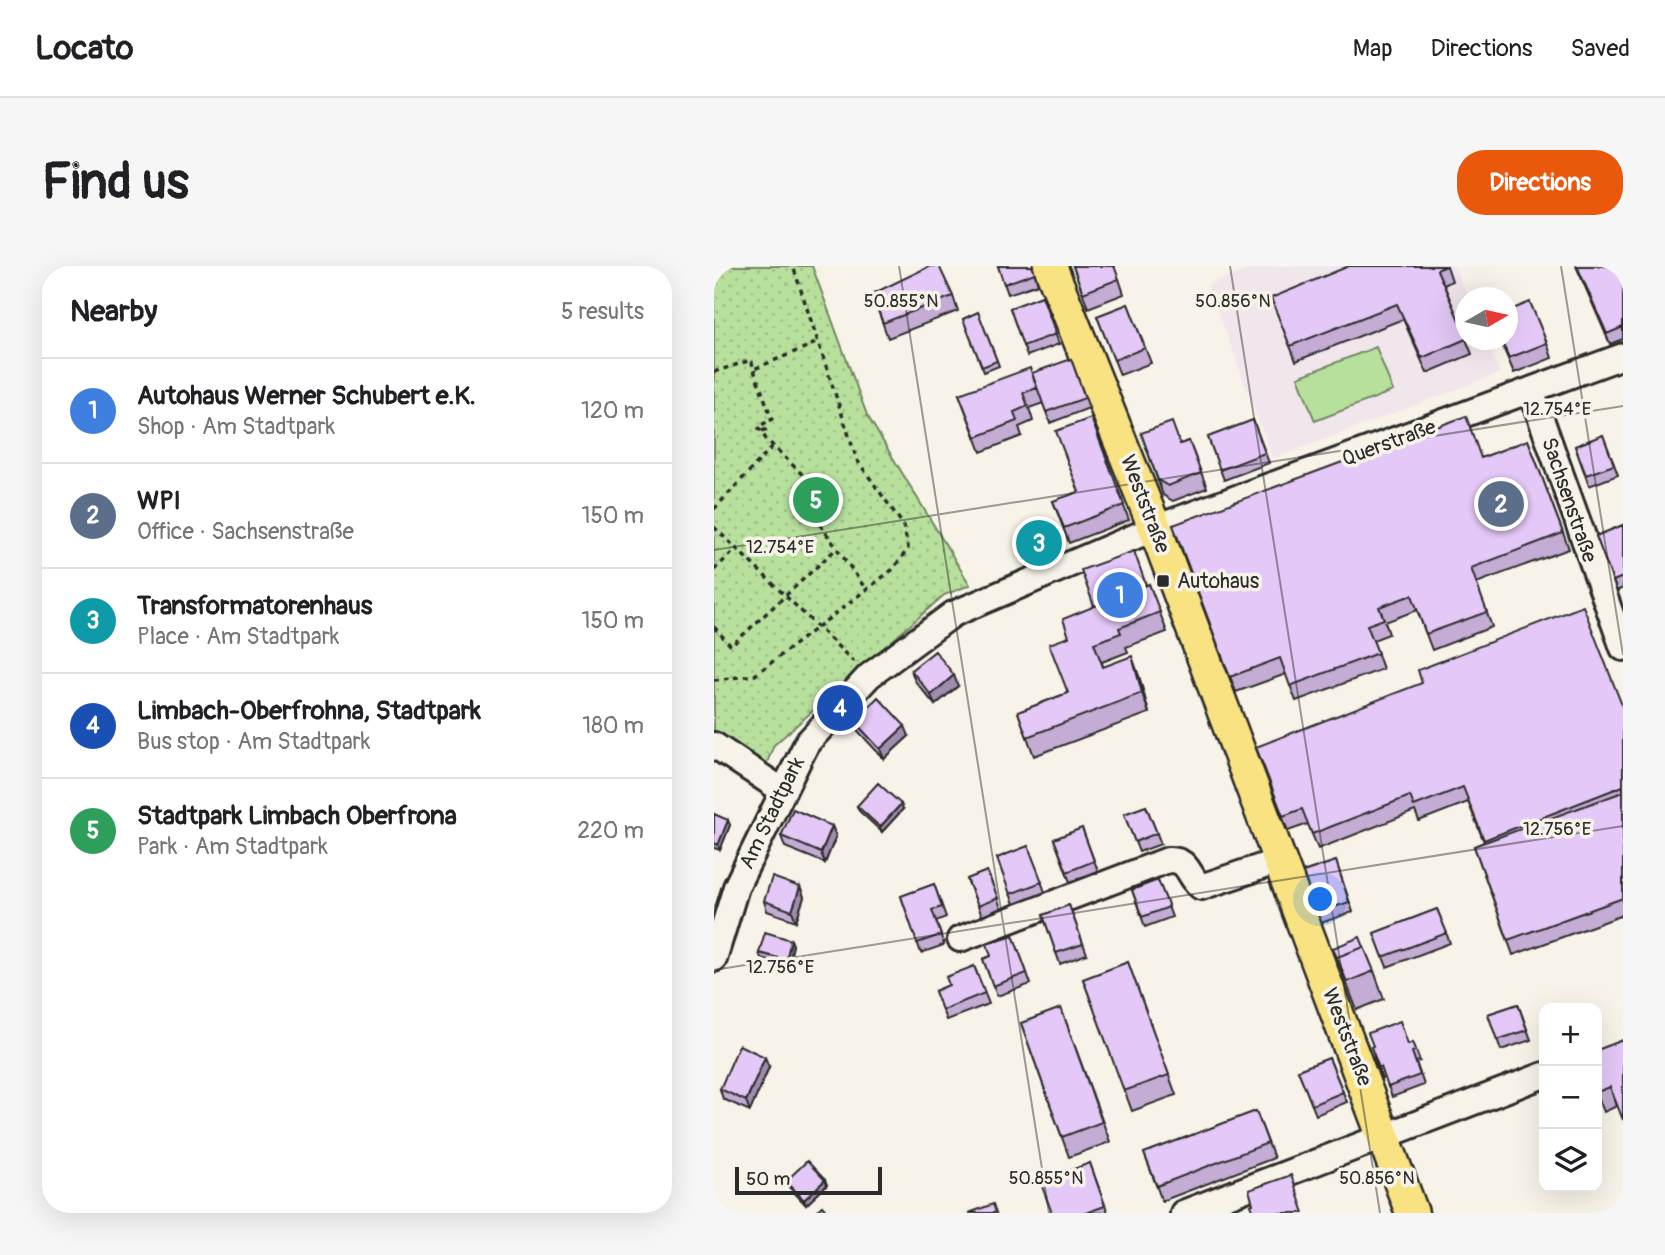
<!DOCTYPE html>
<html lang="en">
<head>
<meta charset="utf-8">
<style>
  body { margin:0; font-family:Pangolin,sans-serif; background:#f6f6f6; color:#202124 }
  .controls { position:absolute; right:21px; bottom:21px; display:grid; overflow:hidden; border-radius:14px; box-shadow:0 7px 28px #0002 }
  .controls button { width:63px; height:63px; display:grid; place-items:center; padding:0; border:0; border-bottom:2px solid #e0e0e0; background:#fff; color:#202124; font:35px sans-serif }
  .compass { position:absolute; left:741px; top:21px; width:63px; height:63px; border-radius:50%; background:#fff; box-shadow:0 7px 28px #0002; rotate:81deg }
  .scale { position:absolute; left:21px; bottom:18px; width:147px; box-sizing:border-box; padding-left:7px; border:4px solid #2b2b2b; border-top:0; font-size:19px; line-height:24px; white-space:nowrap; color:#2b2b2b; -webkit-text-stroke:5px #f7f3e8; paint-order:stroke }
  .you { position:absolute; left:607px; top:634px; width:24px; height:24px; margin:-18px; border:5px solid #fff; border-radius:50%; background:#1a73e8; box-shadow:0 0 0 10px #1a73e833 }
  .badge { display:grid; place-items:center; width:46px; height:46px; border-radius:50%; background:#ea580c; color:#fff; font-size:23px; font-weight:700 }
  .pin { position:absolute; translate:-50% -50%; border:4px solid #fff; box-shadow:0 2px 7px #0006 }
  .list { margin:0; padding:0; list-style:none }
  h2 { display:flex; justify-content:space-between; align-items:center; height:91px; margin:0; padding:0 28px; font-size:30px }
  h2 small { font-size:23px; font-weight:400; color:#757577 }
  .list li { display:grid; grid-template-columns:46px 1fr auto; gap:21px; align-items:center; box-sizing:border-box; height:105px; padding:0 28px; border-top:2px solid #e0e0e0 }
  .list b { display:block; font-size:26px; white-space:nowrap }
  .list p { margin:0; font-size:23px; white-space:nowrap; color:#757577 }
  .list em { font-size:23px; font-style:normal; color:#757577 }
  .icon { flex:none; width:38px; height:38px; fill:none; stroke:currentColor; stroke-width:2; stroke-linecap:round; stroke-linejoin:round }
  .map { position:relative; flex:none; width:909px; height:947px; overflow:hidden; border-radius:28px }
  header { display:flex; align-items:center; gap:42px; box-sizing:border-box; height:98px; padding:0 35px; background:#fff; border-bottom:2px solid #e0e0e0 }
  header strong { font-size:33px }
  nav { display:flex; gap:38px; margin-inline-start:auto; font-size:24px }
  .intro { display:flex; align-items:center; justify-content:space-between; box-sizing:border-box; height:168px; padding:0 42px }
  h1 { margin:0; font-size:49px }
  .button { padding:18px 32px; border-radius:28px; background:#ea580c; color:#fff; font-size:24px; font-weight:700 }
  main { display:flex; gap:42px; padding:0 42px }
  aside { flex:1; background:#fff; border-radius:28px; box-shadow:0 7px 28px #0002 }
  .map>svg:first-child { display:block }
</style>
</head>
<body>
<header>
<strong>Locato</strong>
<nav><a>Map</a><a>Directions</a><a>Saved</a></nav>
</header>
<div class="intro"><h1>Find us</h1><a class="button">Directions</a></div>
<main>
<aside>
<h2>Nearby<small>5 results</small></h2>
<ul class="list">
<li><span class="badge" style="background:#3f7fe0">1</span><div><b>Autohaus Werner Schubert e.K.</b><p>Shop · Am Stadtpark</p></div><em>120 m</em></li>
<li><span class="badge" style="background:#5c6f8a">2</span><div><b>WPI</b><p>Office · Sachsenstraße</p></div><em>150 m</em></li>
<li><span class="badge" style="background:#0f9aa8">3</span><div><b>Transformatorenhaus</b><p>Place · Am Stadtpark</p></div><em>150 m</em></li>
<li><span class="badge" style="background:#1a4fb4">4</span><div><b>Limbach-Oberfrohna, Stadtpark</b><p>Bus stop · Am Stadtpark</p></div><em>180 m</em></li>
<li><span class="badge" style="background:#2e9e5b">5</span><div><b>Stadtpark Limbach Oberfrona</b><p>Park · Am Stadtpark</p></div><em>220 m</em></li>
</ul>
</aside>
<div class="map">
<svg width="909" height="947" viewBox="0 0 909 947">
  <defs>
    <pattern id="park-dots" width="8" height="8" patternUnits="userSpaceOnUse" patternTransform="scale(1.75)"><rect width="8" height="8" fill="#b8e09d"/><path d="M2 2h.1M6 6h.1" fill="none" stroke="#9ec087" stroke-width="1.8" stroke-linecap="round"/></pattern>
  </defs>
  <rect width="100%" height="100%" fill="#f7f3e8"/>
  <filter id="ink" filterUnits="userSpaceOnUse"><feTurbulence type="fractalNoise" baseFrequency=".0143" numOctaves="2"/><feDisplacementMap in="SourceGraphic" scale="14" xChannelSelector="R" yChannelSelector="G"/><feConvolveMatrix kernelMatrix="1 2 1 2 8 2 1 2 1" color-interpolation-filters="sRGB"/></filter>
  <g filter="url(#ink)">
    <path fill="#f1e6ec" d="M543 0H740L754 31 752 74H772L786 107 559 193 494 19Z"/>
    <path fill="#b8e09d" stroke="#728664" stroke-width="2" d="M662 81 679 125 601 155 584 111Z"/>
    <path fill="url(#park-dots)" stroke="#728664" stroke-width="2" d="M0 0H98L153 149 256 319 230 329 60 479 52 499 0 464Z"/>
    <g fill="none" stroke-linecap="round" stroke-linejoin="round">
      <defs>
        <path id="minor" d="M817 125 909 382
          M0 479 69 525
          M246 673 454 594C476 593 473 610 487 621L565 595
          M0 693 22 621 93 477 155 410 239 348 441 262 909 90
          M469 947 830 809"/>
        <path id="major" d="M336 0 441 262 698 947"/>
      </defs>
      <use href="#minor" stroke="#2b2b2b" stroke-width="30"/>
      <use href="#major" stroke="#2b2b2b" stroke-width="37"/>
      <path stroke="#2b2b2b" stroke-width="3.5" stroke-dasharray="5 5" stroke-linecap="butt" d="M40 104 58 153 51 157
        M0 106 37 94 40 103 102 77
        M48 165 53 163 51 157 44 161 52 173 95 215 100 250 151 322
        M0 243 59 180
        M0 261 140 396
        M0 304 22 283
        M0 361 17 380 122 283
        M0 414 41 409 178 304 194 283 190 260 143 194 79 0"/>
      <use href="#minor" stroke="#f7f3e8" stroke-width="24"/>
      <use href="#major" stroke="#f8e281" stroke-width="32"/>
    </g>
    <path fill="#c4acd4" stroke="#2b2b2b" stroke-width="2" d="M284 0H318L324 18 294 28Z
      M359 0 405 13 410 28 374 42Z
      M733 0 738 15 730 19 758 88 713 107 689 53 582 95 557 32Z
      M862 0H903L909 13V73L896 78Z
      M158 28 239 30 244 45 174 72Z
      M328 30 345 78 313 90 296 42Z
      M414 38 437 97 406 109 383 50Z
      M264 46 285 100 270 106 249 53Z
      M786 74 833 77 838 92 800 107Z
      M357 93 375 142 336 157 329 137 315 142 319 155 305 161 308 170 267 186 245 128 321 117Z
      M377 152 415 254 355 277 339 235 365 226Z
      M539 154 555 197 510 214 494 171Z
      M427 167 466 178 475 175 493 222 459 235 449 229Z
      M889 169 904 209 875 220 861 180Z
      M814 174 855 283 762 317 778 361 718 384 703 344 671 356 675 368 659 374 669 403 582 435 572 408 522 426 459 259 767 192Z
      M326 255 334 280 318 285 313 270Z
      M909 259V322L903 325 882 270Z
      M435 318 453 366 412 381 414 386 388 396 389 401 425 410 435 447 320 490 304 446 353 427 355 371Z
      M197 404 244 420 221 439 201 415Z
      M909 442V649L799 689 760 580 770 576 754 536 705 555 701 545 604 583 594 558 574 565 542 481Z
      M140 455 195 470 170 493 144 465Z
      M143 540 189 543 168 566 145 545Z
      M432 540 447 578 425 586 410 548Z
      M0 548 16 559 6 584 0 582Z
      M118 560 122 570 111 597 71 581 67 570Z
      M368 562 384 605 356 616 340 573Z
      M314 580 331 626 300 638 283 592Z
      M622 595 639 646 607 657 589 606Z
      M273 605 287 642 268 650 253 613Z
      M444 614 458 651 431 661 418 624Z
      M220 618 232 651 222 655 230 679 207 687 187 630Z
      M86 621 90 631 82 655 53 645 50 635Z
      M355 639 373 688 346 698 329 649Z
      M723 643 736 677 673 701 660 667Z
      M299 669 317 718 283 730 269 693 277 690Z
      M77 674 79 679 74 700 47 692 45 687Z
      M619 682 660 705 670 733 643 744Z
      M414 696 462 829 418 845 369 713Z
      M260 700 275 738 232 754 221 725 235 719Z
      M804 738 817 774 787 784 774 748Z
      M347 742 396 876 355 891 307 757Z
      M699 776 706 795 702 796 710 819 678 831 671 812 668 813 660 792 659 780 694 778Z
      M883 784 903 840 890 846 883 828V794H884Z
      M615 792 633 836 602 849 584 804Z
      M55 801 36 845 9 833 6 823Z
      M542 845 560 892 448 935 430 887Z
      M376 897 394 947H338Z
      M111 914 113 919 92 939 74 920 72 915Z"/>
    <path fill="#a08cad" stroke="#2b2b2b" stroke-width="2" d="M418 390 425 410 435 447 428 427Z
      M240 409 244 420 221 439 217 429Z
      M191 460 195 470 170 493 166 483Z
      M187 538 189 543 168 566 166 561Z
      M14 554 16 559 6 584 4 579Z
      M118 560 122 570 111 597 107 587Z
      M86 621 90 631 82 655 78 645Z
      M77 674 79 679 74 700 72 694Z
      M51 791 55 801 36 845 32 835Z
      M111 914 113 919 92 939 90 934Z"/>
    <path fill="#e4c8f7" stroke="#2b2b2b" stroke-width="2" d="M216 0H225L239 30 169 57 158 28Z
      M284 0H318L321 7 290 18Z
      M359 0H400L405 13 369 27Z
      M635 0H732L723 4 752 70V73L708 92 683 38 576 80 557 32Z
      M863 0H903L909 13V61L893 68Z
      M328 30 342 68 309 80 296 42Z
      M816 36 833 77 795 92 787 74H794V45Z
      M414 38 431 82 400 94 383 50Z
      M264 46 283 95 268 101 249 53Z
      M357 93 371 132 332 146 318 107Z
      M316 102 323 122 309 127 314 140 300 146 303 155 262 171 245 128Z
      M752 150 767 192 814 174 849 267 757 302 773 346 712 368 698 329 665 341 670 353 653 359 664 387 576 420 566 392 516 411 459 259Z
      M377 152 410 239 350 262 339 235 365 226 342 165Z
      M539 154 551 187 506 204 494 171Z
      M458 156 466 178 475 175 487 207 454 220 444 214 427 167Z
      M889 169 900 199 872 209 861 180Z
      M326 255 328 265 313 270 310 260Z
      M909 259V311L899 315 882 270Z
      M420 285 432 319 380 340 367 304Z
      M435 318 446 346 405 362 407 367 380 377 389 401 418 390 428 427 313 471 304 446 354 427 335 378 355 371 349 353Z
      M869 340 909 442V520L770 574 749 521 700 540 696 530 598 568 588 543 569 550 542 481 708 417 704 404Z
      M221 385 240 409 217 429 197 404Z
      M164 431 191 460 166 483 140 455Z
      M164 517 187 538 166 561 143 540Z
      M909 526V632L794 674 760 580Z
      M432 540 443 567 421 576 410 548Z
      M79 543 118 560 107 587 67 570Z
      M0 548 14 554 4 579 0 577Z
      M368 562 380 595 353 606 340 573Z
      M314 580 328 616 296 628 283 592Z
      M622 595 635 636 603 647 589 606Z
      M273 605 284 632 264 640 253 613Z
      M58 611 86 621 78 645 50 635Z
      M444 614 455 641 428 651 418 624Z
      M220 618 228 641 218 644 227 669 203 677 187 630Z
      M355 639 369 678 342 687 329 649Z
      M723 643 733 667 669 691 660 667Z
      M51 666 77 674 72 694 45 687Z
      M299 669 313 707 279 720 269 693 277 690 273 678Z
      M646 671 650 681 623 691 630 709 619 682Z
      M650 681 660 705 633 716 623 691Z
      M414 696 455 809 410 825 369 713Z
      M260 700 271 727 228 744 221 725 235 719 232 711Z
      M804 738 813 764 783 774 774 748Z
      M347 742 388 856 348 871 307 757Z
      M686 755 694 778 699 776 702 784 698 786 706 809 674 821 667 801 665 802 657 781 659 780 654 767Z
      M909 774V854L896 821 883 826V794L885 793 883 789V784Z
      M25 779 51 791 32 835 6 823Z
      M615 792 629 826 598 839 584 804Z
      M542 845 554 877 443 920 430 887Z
      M93 895 111 914 90 934 72 915Z
      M376 897 391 940 372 947H338L326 915Z
      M577 909 590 947H540L537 939 539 938 535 924Z
      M279 938 282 947H255Z
      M108 940 114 947H100Z"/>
  </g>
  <path fill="none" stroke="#2b2b2b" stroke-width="2" stroke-opacity="0.45" d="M185 0 335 947M516 0 666 947M847 0 909 389M0 284 909 140M0 704 909 560M0 927 3 947"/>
  <rect fill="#2b2b2b" stroke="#f7f3e8" stroke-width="2.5" x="442" y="308" width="14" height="14" rx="3.5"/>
  <g text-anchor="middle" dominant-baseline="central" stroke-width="7" stroke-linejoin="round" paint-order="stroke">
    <g font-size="21" fill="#2b2b2b" stroke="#f7f3e8">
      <text transform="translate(675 177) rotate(-20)">Querstraße</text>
      <text transform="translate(855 234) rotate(71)">Sachsenstraße</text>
      <text transform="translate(431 238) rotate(69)">Weststraße</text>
      <text transform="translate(58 547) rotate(-64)">Am Stadtpark</text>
      <text transform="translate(633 771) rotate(69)">Weststraße</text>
    </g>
    <g font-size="21" fill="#2b2b2b" stroke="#f7f3e8" text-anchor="start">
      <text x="463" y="315">Autohaus</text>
    </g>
  </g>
  <g font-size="18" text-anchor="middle" fill="#2b2b2b" stroke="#f7f3e8" stroke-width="7" stroke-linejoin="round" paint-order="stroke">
    <text x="187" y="41">50.855°N</text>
    <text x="519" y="41">50.856°N</text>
    <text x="843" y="149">12.754°E</text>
    <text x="66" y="287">12.754°E</text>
    <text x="843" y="569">12.756°E</text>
    <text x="66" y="707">12.756°E</text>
    <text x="332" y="918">50.855°N</text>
    <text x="663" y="918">50.856°N</text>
  </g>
</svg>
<div class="controls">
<button>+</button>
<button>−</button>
<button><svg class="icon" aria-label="layers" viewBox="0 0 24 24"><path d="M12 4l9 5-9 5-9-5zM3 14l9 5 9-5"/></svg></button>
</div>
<svg class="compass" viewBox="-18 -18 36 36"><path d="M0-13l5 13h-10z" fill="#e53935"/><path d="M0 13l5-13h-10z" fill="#757577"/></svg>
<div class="scale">50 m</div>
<div class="you"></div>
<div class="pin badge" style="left:406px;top:329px;background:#3f7fe0">1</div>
<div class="pin badge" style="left:787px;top:238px;background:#5c6f8a">2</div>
<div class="pin badge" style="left:325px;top:277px;background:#0f9aa8">3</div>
<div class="pin badge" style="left:126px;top:442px;background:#1a4fb4">4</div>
<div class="pin badge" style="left:102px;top:234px;background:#2e9e5b">5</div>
</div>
</main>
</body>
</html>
